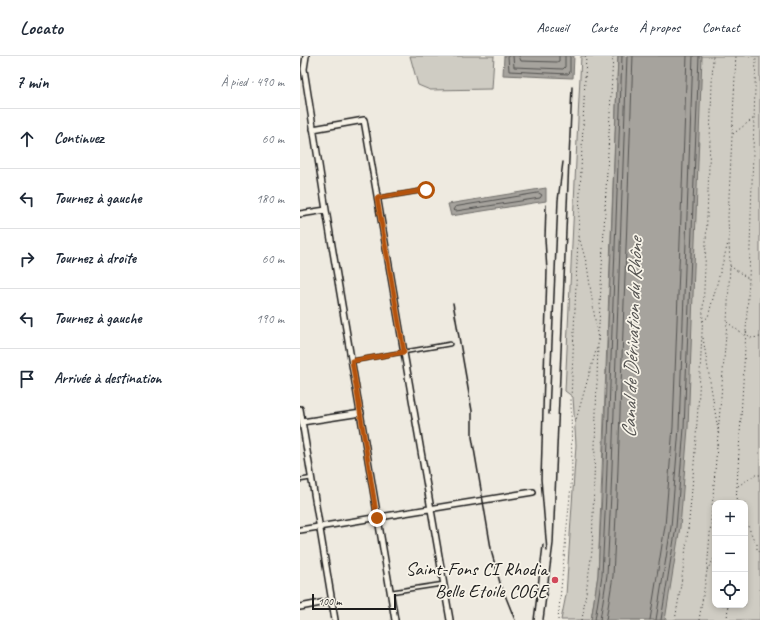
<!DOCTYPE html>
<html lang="fr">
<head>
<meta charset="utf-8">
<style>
  body { margin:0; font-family:Caveat,sans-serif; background:#f6f6f7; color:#1f2937 }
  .controls { position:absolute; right:12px; bottom:12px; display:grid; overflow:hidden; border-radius:8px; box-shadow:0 2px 6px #0003 }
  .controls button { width:36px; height:36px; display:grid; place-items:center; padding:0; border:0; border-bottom:1px solid #e0e1e3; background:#fff; color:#1f2937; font:20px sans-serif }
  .scale { position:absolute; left:12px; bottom:10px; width:84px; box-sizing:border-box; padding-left:4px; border:2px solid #1c1c1c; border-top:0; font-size:11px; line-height:14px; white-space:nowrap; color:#1c1c1c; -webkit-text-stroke:3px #f7f3e8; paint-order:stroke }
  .stop { position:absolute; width:12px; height:12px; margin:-9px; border:3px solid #b45309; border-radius:50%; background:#fff }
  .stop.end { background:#b45309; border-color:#fff; box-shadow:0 1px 4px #0008 }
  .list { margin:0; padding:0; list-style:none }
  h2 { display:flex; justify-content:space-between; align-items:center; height:52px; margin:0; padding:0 16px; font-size:17px }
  h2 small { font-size:13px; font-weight:400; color:#747a83 }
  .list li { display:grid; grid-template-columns:26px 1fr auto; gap:12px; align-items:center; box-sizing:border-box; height:60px; padding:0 16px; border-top:1px solid #e0e1e3 }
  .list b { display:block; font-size:15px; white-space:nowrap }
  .list em { font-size:13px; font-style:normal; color:#747a83 }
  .icon { flex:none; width:22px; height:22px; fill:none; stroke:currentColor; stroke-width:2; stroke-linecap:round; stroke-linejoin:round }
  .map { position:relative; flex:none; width:460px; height:564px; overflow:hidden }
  header { display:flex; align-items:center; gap:24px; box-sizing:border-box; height:56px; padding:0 20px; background:#fff; border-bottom:1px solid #e0e1e3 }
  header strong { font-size:19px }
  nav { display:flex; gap:22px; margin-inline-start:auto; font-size:14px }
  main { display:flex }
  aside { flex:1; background:#fff }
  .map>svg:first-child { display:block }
</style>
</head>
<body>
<header>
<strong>Locato</strong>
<nav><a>Accueil</a><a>Carte</a><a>À propos</a><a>Contact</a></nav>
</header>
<main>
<aside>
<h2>7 min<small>À pied · 490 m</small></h2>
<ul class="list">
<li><svg class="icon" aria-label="ahead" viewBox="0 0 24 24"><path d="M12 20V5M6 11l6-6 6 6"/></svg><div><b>Continuez</b></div><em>60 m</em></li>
<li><svg class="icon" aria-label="left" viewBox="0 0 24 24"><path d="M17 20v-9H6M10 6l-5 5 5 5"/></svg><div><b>Tournez à gauche</b></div><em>180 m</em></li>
<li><svg class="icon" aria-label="right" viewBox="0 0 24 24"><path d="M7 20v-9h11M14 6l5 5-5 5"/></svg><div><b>Tournez à droite</b></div><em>60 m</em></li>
<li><svg class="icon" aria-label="left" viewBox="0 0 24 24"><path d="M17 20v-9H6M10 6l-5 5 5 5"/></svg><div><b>Tournez à gauche</b></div><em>190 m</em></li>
<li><svg class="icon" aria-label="arrive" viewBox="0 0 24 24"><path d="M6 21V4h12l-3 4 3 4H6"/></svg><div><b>Arrivée à destination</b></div></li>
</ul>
</aside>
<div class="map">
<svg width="460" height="564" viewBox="0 0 460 564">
  <rect width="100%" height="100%" fill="#eeeae0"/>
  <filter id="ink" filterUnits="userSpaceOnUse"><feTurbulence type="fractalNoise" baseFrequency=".025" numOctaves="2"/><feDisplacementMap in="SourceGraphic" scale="8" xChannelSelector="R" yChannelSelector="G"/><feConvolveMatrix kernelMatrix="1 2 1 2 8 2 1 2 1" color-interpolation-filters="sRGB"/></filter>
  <g filter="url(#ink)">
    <path fill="#cfccc3" stroke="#767470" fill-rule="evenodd" d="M110 0H194L192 33 130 34 118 29Z
      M281 0H318L298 519 291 564H261L266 539 276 389 273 341 265 335Z
      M358 0H460V564H331ZM415 447H445V549H415Z"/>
    <path fill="#a6a39d" stroke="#6f6d69" d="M204 0H274L273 22 203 19Z
      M318 0H402L388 372 380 471 365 564H291L298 519 302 438Z
      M246 132V145L151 160 148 148Z"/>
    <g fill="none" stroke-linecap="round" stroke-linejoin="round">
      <path stroke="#535250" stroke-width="1" d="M208 0 209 15 268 18 270 16V0
        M213 0 214 11 263 13 265 11V0
        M219 0 221 5 257 6 259 5V0
        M239 137 242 139 240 142 156 155 153 154 155 151Z
        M295 564 302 519 306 438 322 0
        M300 564 307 519 311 438 327 0
        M306 564 313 520 317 439 333 0
        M350 564 365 470 373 371 387 0
        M356 564 371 471 379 372 393 0
        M361 564 376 471 384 372 399 0"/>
      <defs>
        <path id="service" d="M78 142 126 134
          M52 305 150 288
          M0 424 12 422
          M91 536 143 528"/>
        <path id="minor" d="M6 0 4 13 26 154 95 564
          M13 73 64 64 150 564
          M0 158 26 154
          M0 353 35 564
          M2 366 61 357
          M0 474 233 436
          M0 551 31 545"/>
      </defs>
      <use href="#service" stroke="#1c1c1c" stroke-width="5.5"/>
      <use href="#minor" stroke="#1c1c1c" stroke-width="8"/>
      <path stroke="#1c1c1c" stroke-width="1" stroke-dasharray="1 3" stroke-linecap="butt" d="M433 78 454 62
        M279 181 287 209 298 284
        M430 210 449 223
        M403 265 408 261 428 187
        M427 266 445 280
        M446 276 450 282 460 281
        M403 282 419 380
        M272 378 297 291
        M438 430 455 419H460
        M437 442 440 447
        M436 447 449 223 456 0
        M445 463 454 484 457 487V494L460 496
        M407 514 415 501
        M258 564 272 419 271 343 286 0
        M282 564 292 495 298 288 313 0
        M375 564C389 488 394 412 399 336 405 224 409 112 413 0
        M399 564 407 515 427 266 430 210 428 161 436 0
        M427 564 428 549"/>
      <use href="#service" stroke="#f7f3e8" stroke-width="2.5"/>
      <use href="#minor" stroke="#f7f3e8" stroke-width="5"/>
      <path stroke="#1c1c1c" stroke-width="1.5" d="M246 149 245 183 247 215 241 423 247 495
        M153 247 172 355V381L192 498 202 534
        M249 358 258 144 263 106
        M201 529 215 564
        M234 564 243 489
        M243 564 253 488 272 31"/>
    </g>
  </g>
  <g fill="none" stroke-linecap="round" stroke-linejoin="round" filter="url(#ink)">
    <path stroke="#b45309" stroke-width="5" d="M77 462 52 305 104 296 77 142 126 134"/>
  </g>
  <circle fill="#d1495b" stroke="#f7f3e8" stroke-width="1.5" cx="255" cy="524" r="4"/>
  <g text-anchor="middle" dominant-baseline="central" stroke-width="3.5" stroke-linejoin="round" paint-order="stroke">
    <g font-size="19" fill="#1c1c1c" stroke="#f7f3e8" text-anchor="end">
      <text x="247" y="513">Saint-Fons CI Rhodia<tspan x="247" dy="22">Belle Etoile COGE</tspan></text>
    </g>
    <g font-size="20" font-style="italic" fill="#535250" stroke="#f7f3e8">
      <text transform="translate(332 282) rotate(-88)">Canal de Dérivation du Rhône</text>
    </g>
  </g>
</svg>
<div class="controls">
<button>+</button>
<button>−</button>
<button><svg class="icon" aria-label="locate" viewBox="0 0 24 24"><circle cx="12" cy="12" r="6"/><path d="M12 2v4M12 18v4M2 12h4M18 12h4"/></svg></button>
</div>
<div class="scale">100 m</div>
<div class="stop" style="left:126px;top:134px"></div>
<div class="stop end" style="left:77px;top:462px"></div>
</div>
</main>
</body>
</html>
